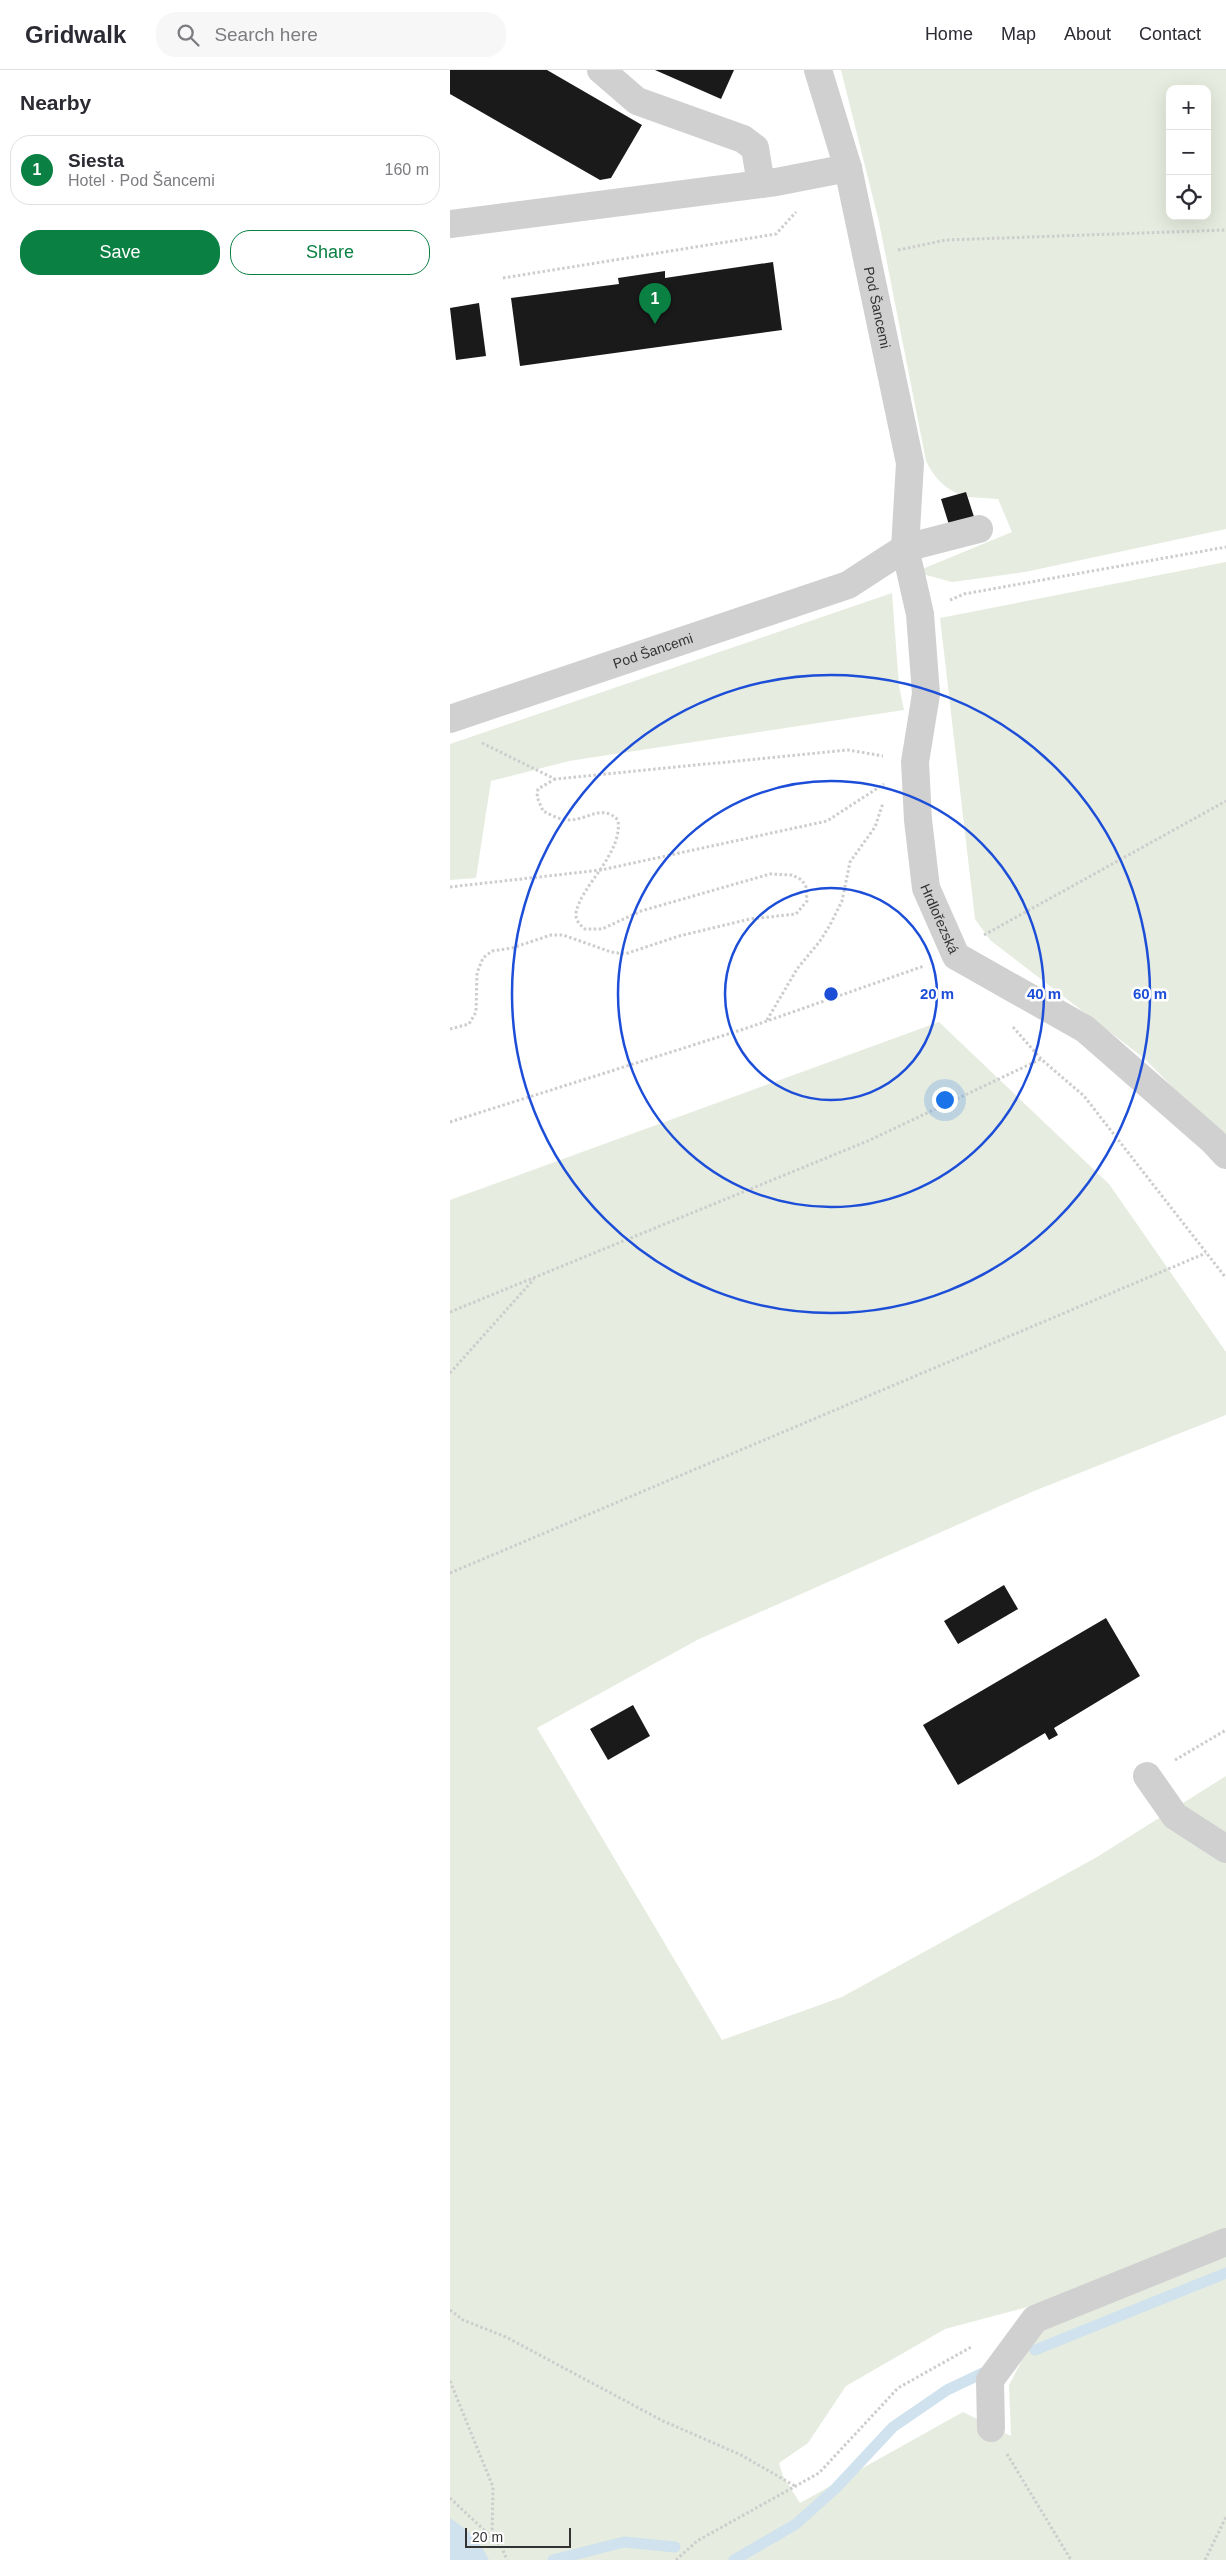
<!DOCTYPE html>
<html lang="en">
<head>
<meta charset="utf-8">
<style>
  body { margin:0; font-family:Helvetica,sans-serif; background:#f7f7f7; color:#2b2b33 }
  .controls { position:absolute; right:15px; top:15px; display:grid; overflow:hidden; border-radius:10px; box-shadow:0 5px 20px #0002 }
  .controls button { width:45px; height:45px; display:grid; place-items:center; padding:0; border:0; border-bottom:1px solid #e1e1e2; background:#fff; color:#2b2b33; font:25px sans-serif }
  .scale { position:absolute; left:15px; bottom:12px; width:106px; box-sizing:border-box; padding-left:5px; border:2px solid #333; border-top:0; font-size:14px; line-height:18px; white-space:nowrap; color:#333; -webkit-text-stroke:4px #fff; paint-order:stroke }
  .you { position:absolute; left:494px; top:1029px; width:18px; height:18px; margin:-12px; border:4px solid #fff; border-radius:50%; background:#1a73e8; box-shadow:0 0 0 8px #1a73e833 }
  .badge { display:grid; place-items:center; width:32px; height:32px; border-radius:50%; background:#0b8043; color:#fff; font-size:16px; font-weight:700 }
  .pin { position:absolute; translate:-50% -41px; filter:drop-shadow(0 1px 2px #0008) }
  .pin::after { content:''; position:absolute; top:26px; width:18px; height:15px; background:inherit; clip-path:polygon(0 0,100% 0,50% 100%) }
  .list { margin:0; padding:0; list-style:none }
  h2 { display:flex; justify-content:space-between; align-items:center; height:65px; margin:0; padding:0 20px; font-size:21px }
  h2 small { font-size:16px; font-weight:400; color:#7c7c81 }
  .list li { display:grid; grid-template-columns:32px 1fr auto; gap:15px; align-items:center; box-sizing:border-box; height:70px; margin:0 10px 10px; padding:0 10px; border:1px solid #e1e1e2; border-radius:20px }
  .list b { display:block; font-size:19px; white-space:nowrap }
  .list p { margin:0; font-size:16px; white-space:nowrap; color:#7c7c81 }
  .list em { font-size:16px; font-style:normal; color:#7c7c81 }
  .actions { display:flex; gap:10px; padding:15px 20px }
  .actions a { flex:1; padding:11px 0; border:1px solid #0b8043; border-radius:20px; text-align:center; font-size:18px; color:#0b8043 }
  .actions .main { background:#0b8043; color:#fff }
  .icon { flex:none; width:28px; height:28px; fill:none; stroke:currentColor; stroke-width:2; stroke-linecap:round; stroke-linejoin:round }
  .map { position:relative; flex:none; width:776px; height:2490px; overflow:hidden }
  header { display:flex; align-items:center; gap:30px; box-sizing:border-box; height:70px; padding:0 25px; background:#fff; border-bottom:1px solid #e1e1e2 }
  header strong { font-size:24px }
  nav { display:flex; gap:28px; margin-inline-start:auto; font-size:18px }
  .search { width:350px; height:45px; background:#f7f7f7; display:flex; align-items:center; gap:12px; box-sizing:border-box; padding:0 18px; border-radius:20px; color:#7c7c81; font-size:19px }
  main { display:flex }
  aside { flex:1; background:#fff }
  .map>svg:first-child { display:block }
</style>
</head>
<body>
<header>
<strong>Gridwalk</strong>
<div class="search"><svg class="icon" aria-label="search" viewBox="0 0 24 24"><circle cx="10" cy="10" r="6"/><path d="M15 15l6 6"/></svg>Search here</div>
<nav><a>Home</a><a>Map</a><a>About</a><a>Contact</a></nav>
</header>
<main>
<aside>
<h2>Nearby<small></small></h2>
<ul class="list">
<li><span class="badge">1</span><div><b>Siesta</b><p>Hotel · Pod Šancemi</p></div><em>160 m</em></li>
</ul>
<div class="actions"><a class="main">Save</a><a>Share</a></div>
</aside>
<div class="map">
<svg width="776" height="2490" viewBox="0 0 776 2490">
  <rect width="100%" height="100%" fill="#fff"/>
  <path fill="#e6ecdf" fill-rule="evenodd" d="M391 0H776V459L575 502 502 512 465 502 562 462 548 429 518 427 516 422 508 424C492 416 484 407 476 391L429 152ZM720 19H757V146H720Z
    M776 492V1072L695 989 540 870 525 849 490 548Z
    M442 523 449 616 454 640 119 691 41 711 26 808 0 810V674Z
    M489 952 659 1114 776 1282V1345L584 1421 249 1569 87 1658 272 1970 392 1927 647 1787 776 1706V2490H0V1130ZM615 2227 582 2271 559 2315 561 2366 513 2342 350 2433 333 2406 329 2393 358 2373 396 2316 495 2259Z"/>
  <path fill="#cfe2ee" d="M0 2448C17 2459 30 2471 39 2490H0Z"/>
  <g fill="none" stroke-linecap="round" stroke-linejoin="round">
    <path stroke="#cfe2ee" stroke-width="11" d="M585 2280 776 2203
      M103 2490 174 2472 225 2477
      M284 2490 346 2454 386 2418 443 2357 497 2320 535 2302"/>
  </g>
  <path fill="#1a1a1a" d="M0 0H97L192 55 161 108 150 110 0 24Z
    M205 0H284L271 29Z
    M323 192 332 260 70 296 61 228 169 214 168 208 215 201V208Z
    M29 233 36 286 6 290 0 238Z
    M516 422 525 450 500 458 491 429Z
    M554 1515 568 1539 508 1574 494 1551Z
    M656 1548 690 1606 604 1658 608 1665 599 1670 595 1663 508 1715 473 1655Z
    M183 1635 200 1666 158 1690 140 1659Z"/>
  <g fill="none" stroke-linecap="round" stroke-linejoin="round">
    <path stroke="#cdcdcd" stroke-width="3" stroke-dasharray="2.5 2.5" stroke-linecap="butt" d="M448 180 496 170 776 160
      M53 208 326 164 346 142
      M500 530 514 524 776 477
      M32 673 105 709 398 680 433 686
      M0 817 151 800 377 751 434 714
      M534 865 776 731
      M317 950 347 899 370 871 380 855 392 831 400 792 425 757 433 733
      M563 957 591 989 634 1026 776 1208
      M0 959 19 954 26 942 27 903 33 888 42 881 62 878 101 865H113L161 882 175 884 229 866 300 849 346 844 357 831 356 817 352 810 342 805 320 804 191 841 152 859H135C130 855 125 850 126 843 131 815 173 784 168 750 152 734 139 749 120 750 110 750 101 745 93 741L87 727 88 719 105 709
      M0 1052 297 958 474 896
      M0 1242 420 1070 591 989
      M0 1303 84 1209
      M0 1503 756 1183
      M725 1690 776 1660
      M0 2240 13 2250 56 2267 213 2351 291 2385 345 2416
      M0 2311 43 2417 42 2468
      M557 2384 621 2490
      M0 2428 51 2476 57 2490
      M226 2490 247 2471 369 2403 448 2318 523 2276
      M755 2490 776 2447"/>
    <g stroke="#d0d0d0" stroke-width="28">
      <path d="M151 0 187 31 293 69 305 78 311 114"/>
      <path id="s1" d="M368 0 398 98 460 393 455 478 470 544 476 624 465 692 468 750 476 818 506 886 635 959 763 1071 776 1085"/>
      <path d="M0 154 326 112 398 98"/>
      <path id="s2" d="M0 649 398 515 455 478 529 459"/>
      <path d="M697 1706 725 1746 776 1779"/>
      <path d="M541 2358 540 2310 585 2249 776 2172"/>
    </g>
  </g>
  <g fill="none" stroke="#1d4ed8" stroke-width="2.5">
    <circle cx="381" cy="924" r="106"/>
    <circle cx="381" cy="924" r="213"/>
    <circle cx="381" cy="924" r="319"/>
  </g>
  <g text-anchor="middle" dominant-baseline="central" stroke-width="5" stroke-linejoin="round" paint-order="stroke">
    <g font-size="14" fill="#333" stroke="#fff">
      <text stroke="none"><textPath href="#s1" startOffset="245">Pod Šancemi</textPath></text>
      <text stroke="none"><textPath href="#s2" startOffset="214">Pod Šancemi</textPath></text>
      <text stroke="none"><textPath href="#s1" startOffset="866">Hrdlořezská</textPath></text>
    </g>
  </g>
  <circle cx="381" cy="924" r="8" fill="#1d4ed8" stroke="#fff" stroke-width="2.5"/>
  <g font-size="15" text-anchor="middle" font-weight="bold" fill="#1d4ed8" stroke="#fff" stroke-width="5" stroke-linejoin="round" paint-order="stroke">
    <text x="487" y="929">20 m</text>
    <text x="594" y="929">40 m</text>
    <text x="700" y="929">60 m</text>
  </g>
</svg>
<div class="controls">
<button>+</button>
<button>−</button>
<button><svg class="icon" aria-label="locate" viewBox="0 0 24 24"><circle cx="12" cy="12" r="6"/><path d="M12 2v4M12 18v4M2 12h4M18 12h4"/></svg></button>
</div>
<div class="scale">20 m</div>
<div class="you"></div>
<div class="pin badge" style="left:205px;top:254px">1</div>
</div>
</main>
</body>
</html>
